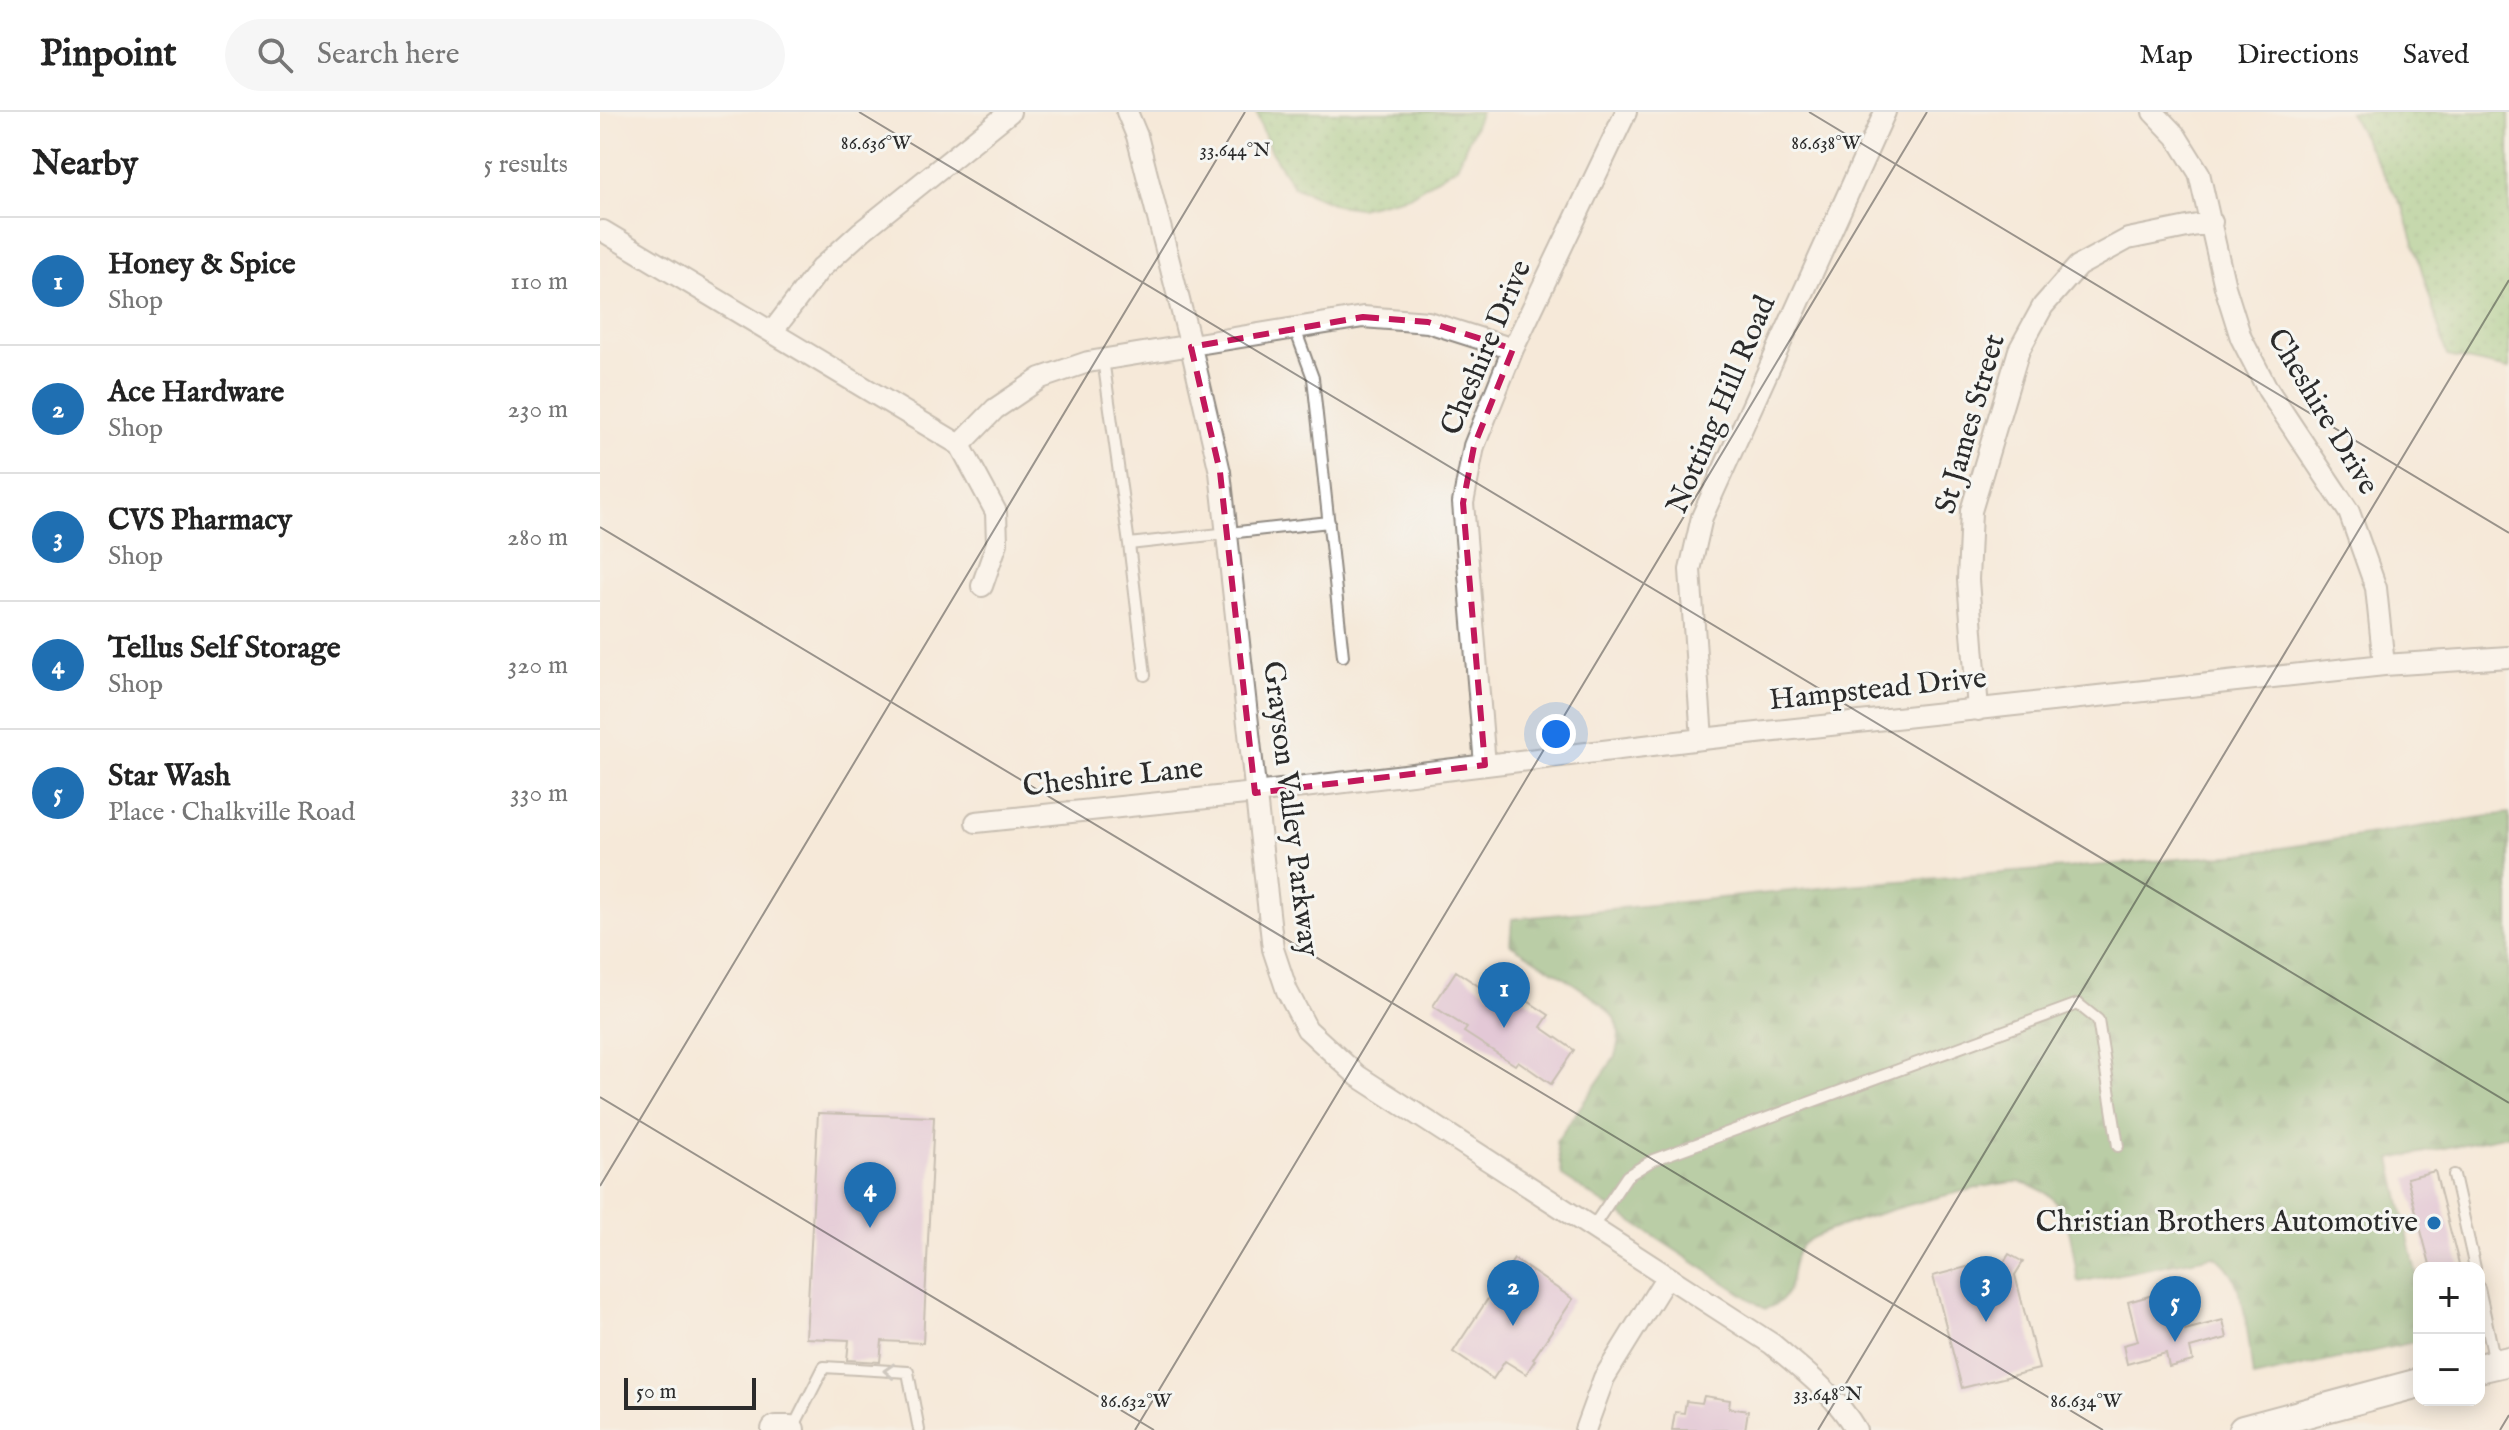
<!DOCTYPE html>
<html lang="en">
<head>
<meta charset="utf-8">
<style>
  body { margin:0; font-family:"IM FELL English",serif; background:#f6f6f6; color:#222 }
  .controls { position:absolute; right:24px; bottom:24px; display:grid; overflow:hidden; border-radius:16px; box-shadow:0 4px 20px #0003 }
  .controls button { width:72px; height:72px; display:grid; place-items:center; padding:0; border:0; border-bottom:2px solid #e0e0e0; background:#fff; color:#222; font:40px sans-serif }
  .scale { position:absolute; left:24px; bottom:20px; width:132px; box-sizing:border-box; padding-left:8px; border:4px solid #2b2b2b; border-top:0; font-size:22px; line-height:28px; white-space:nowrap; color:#2b2b2b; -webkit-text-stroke:6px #f6f6f2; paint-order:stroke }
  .you { position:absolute; left:956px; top:622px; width:28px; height:28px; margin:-20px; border:6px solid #fff; border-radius:50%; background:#1a73e8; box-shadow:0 0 0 12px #1a73e833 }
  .badge { display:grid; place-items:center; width:52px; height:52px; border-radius:50%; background:#1f6fb2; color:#fff; font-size:26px; font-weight:700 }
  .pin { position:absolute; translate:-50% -66px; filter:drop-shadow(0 2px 4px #0008) }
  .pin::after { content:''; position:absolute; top:42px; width:28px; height:24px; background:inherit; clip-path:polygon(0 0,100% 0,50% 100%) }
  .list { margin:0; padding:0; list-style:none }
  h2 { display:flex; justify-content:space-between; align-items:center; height:104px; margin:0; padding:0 32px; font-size:34px }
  h2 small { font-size:26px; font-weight:400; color:#767676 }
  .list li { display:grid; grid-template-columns:52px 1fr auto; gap:24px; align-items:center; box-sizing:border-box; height:128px; padding:0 32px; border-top:2px solid #e0e0e0 }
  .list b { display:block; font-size:30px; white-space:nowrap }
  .list p { margin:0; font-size:26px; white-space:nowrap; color:#767676 }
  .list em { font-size:26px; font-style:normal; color:#767676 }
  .icon { flex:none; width:44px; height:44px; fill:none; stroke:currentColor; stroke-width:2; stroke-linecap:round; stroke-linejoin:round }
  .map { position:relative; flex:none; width:1909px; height:1318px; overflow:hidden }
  header { display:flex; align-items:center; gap:48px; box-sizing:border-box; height:112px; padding:0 40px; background:#fff; border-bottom:2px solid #e0e0e0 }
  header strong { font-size:38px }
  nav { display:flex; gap:44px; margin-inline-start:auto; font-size:28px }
  .search { width:560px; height:72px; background:#f6f6f6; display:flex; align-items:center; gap:20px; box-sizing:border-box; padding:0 28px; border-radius:44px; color:#767676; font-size:30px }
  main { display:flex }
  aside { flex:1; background:#fff }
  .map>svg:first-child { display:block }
</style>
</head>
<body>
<header>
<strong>Pinpoint</strong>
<div class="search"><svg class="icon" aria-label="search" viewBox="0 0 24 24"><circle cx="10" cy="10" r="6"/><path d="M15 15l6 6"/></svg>Search here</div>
<nav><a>Map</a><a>Directions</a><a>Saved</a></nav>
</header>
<main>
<aside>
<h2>Nearby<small>5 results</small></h2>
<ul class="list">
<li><span class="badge">1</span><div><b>Honey &amp; Spice</b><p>Shop</p></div><em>110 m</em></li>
<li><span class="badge">2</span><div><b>Ace Hardware</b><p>Shop</p></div><em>230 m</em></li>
<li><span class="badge">3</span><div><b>CVS Pharmacy</b><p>Shop</p></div><em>280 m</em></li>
<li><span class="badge">4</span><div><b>Tellus Self Storage</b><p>Shop</p></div><em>320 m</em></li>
<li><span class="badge">5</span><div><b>Star Wash</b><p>Place · Chalkville Road</p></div><em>330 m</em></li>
</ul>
</aside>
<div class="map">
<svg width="1909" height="1318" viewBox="0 0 1909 1318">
  <defs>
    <pattern id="grass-dots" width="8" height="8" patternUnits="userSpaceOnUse" patternTransform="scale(2)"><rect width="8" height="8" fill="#8cc478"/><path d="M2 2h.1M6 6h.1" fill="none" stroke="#739f63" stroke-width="1.8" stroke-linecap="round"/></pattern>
    <pattern id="forest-firs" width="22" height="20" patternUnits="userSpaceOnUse" patternTransform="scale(2)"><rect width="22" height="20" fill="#71aa68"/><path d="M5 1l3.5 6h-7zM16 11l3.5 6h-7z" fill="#5d8b56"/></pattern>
  </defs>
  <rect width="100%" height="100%" fill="#f6f6f2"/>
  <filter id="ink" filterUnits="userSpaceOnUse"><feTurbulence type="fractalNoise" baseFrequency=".0125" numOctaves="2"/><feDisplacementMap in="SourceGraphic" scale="16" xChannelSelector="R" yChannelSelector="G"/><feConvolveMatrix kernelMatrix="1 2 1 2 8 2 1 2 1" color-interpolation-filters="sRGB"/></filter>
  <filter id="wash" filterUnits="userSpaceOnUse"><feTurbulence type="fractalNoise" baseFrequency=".006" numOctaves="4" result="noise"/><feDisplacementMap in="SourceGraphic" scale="32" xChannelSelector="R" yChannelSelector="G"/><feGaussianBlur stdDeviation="1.8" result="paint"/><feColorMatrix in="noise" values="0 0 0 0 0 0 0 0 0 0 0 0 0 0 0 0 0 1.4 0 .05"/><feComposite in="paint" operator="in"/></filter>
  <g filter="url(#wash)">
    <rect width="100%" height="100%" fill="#f5e9d9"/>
    <path fill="url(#grass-dots)" stroke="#5c7852" stroke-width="2" d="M656 0H881L857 54 809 84 759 96 736 93 693 74 670 38Z
      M1749 0H1909V257L1847 244 1804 98Z"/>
    <path fill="url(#forest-firs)" stroke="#4e6a4a" stroke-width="2" d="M1909 701V1023L1791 1047 1819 1174V1229L1653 1266C1648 1233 1647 1158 1613 1144L1478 1170C1473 1144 1472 1104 1451 1085 1443 1078 1428 1071 1418 1070 1384 1070 1234 1111 1207 1129 1182 1147 1204 1186 1165 1197L962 1064 956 1030 1015 945C1017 935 1021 924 1018 914 1011 889 934 847 910 832L912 807 1249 773 1641 742Z"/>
    <g id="blocks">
      <path fill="#cca1d3" d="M856 859 889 881 897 869 949 903 941 915 974 938 951 972 918 949 915 953 864 920 867 916 833 894Z
        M218 1001 334 1005 323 1231 282 1229 280 1250 247 1248 249 1228 206 1226Z
        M1835 1059 1860 1156H1831L1807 1066Z
        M1409 1142 1423 1150 1415 1163 1439 1257 1362 1276 1333 1164 1389 1149 1401 1155Z
        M914 1147 973 1187 933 1247 935 1248 926 1262 905 1249 893 1267 853 1240Z
        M1592 1172 1596 1188 1580 1192 1585 1218 1623 1208 1627 1226 1590 1236 1593 1249 1569 1255 1566 1241 1527 1252 1523 1233 1538 1229 1528 1190Z
        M1104 1284 1130 1288 1129 1296 1148 1299 1145 1318H1072L1075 1300 1084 1301 1086 1289 1102 1291Z"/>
    </g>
  </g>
  <g filter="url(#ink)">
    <use href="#blocks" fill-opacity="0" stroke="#908a82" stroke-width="2"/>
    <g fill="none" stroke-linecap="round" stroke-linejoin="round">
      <defs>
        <path id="lane" d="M695 217 713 266 743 544
          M503 247 529 432 729 410
          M529 432 545 563
          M1854 1063 1875 1156
          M992 1116 1027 1064 1053 1048 1478 892 1498 908 1518 1034
          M1879 1176 1895 1250
          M192 1318 224 1255 308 1260 319 1318"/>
        <path id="street" d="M527 0 537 24 591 235 620 360 673 837 687 879 707 917 758 964 1172 1232C1204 1259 1234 1281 1256 1318
          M1553 0 1576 24 1599 61 1625 175 1641 226 1668 278 1749 400 1776 476 1784 553
          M3 119 360 333 396 400 397 431 382 474
          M172 220 220 157 262 119 410 0
          M360 333 395 297 441 266 488 250 763 205 828 210 913 237
          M1378 598 1368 468 1371 399 1419 238 1443 194 1478 154 1528 127 1612 110
          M1102 627 1090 458 1102 405 1285 0
          M885 653 863 391 874 334 913 237 1026 0
          M376 710 655 681 1102 627 1784 553 1909 545
          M985 1318 1004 1266 1067 1164"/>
        <path id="secondary" d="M1879 1256 1909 1249
          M176 1318H190
          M1643 1318 1819 1271"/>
      </defs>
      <use href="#lane" stroke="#908a82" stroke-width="14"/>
      <use href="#street" stroke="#908a82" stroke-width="24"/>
      <use href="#secondary" stroke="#908a82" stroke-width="32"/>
      <use href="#lane" stroke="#fff" stroke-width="10"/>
      <use href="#street" stroke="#fff" stroke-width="20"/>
      <use href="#secondary" stroke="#fff" stroke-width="28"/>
    </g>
    <defs><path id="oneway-chevron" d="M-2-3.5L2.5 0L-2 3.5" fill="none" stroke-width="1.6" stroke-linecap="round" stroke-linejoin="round" transform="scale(2)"/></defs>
    <use stroke="#a0a0a0" href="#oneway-chevron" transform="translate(289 1259) rotate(-177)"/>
  </g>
  <path d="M0 0H1909V1318H0ZM763 205 828 210 913 237 874 334 863 391 885 653 655 681 620 360 591 235Z" fill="#f5e9d9" fill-opacity=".55" fill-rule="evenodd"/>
  <path fill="none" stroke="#c2185b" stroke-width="6" stroke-dasharray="16 10" stroke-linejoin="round" d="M763 205 828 210 913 237 874 334 863 391 885 653 655 681 620 360 591 235Z"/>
  <path fill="none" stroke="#2b2b2b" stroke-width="2" stroke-opacity="0.45" d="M259 0 1909 991M1209 0 1909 421M0 415 1503 1318M0 985 554 1318M0 1074 645 0M535 1318 1327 0M1218 1318 1909 168M1900 1318 1909 1303"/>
  <circle fill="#1f6fb2" stroke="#f6f6f2" stroke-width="3" cx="1834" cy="1111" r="8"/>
  <g text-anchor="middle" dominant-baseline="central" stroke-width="6" stroke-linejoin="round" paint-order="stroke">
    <g font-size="30" fill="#2b2b2b" stroke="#f6f6f2">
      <text transform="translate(887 236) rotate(-67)">Cheshire Drive</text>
      <text transform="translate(1122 293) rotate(-67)">Notting Hill Road</text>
      <text transform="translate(1722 300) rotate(59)">Cheshire Drive</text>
      <text transform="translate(1371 312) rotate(-74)">St James Street</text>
      <text transform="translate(1278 578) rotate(-6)">Hampstead Drive</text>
      <text transform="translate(513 666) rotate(-6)">Cheshire Lane</text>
      <text transform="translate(690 697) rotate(83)">Grayson Valley Parkway</text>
    </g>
    <g font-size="30" fill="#2b2b2b" stroke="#f6f6f2" text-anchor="end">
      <text x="1818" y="1111">Christian Brothers Automotive</text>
    </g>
  </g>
  <g font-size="20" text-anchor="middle" fill="#2b2b2b" stroke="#f6f6f2" stroke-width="6" stroke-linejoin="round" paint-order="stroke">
    <text x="276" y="37">86.636°W</text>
    <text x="1226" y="37">86.638°W</text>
    <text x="635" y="44">33.644°N</text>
    <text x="1228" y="1288">33.648°N</text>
    <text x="536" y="1295">86.632°W</text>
    <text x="1486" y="1295">86.634°W</text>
  </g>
</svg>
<div class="controls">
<button>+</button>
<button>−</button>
</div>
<div class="scale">50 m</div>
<div class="you"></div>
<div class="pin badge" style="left:904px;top:916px">1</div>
<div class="pin badge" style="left:913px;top:1214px">2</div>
<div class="pin badge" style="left:1386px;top:1210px">3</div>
<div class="pin badge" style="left:270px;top:1116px">4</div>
<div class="pin badge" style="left:1575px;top:1230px">5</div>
</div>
</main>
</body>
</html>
